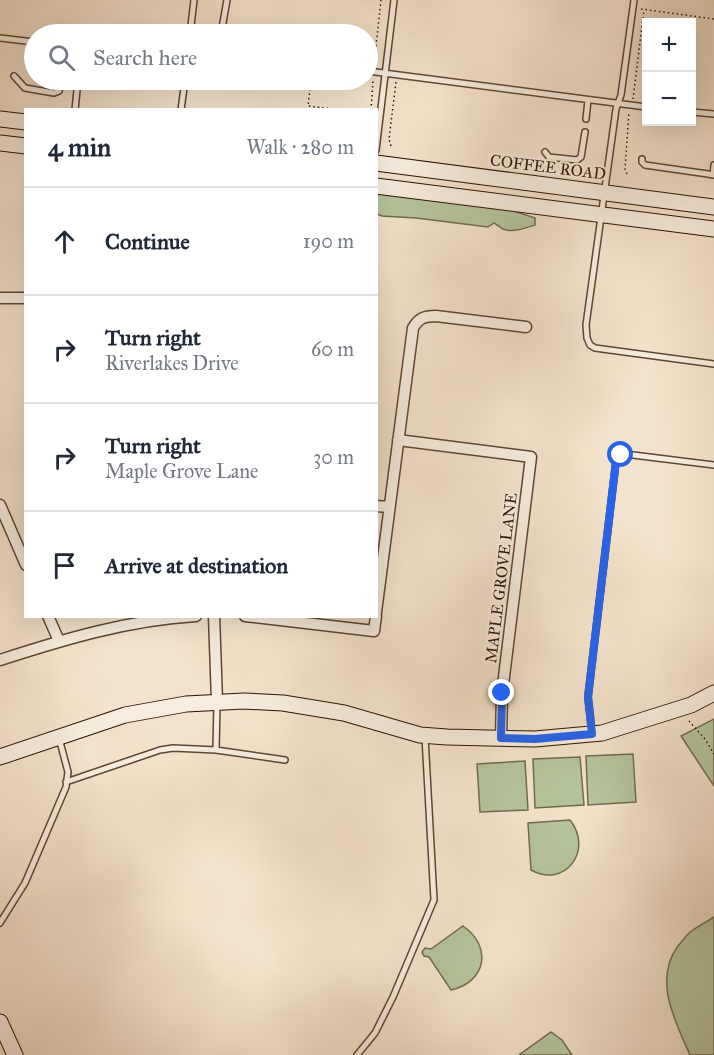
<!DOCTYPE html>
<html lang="en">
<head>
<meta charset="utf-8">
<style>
  body { margin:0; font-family:"IM FELL Great Primer",serif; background:#f2f2f3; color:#1f2937 }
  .controls { position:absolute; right:18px; top:18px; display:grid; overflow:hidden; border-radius:0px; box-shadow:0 6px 24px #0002 }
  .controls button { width:54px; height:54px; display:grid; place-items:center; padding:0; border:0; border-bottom:2px solid #e0e1e3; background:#fff; color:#1f2937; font:30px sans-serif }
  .stop { position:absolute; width:18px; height:18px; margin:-14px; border:4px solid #2563eb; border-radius:50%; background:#fff }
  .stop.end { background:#2563eb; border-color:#fff; box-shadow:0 2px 6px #0008 }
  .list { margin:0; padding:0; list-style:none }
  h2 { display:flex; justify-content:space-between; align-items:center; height:78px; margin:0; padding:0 24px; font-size:26px }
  h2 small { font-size:20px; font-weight:400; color:#747a83 }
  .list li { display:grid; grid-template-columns:39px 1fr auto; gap:18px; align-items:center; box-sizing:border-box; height:108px; padding:0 24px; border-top:2px solid #e0e1e3 }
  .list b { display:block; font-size:22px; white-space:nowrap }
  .list p { margin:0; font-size:20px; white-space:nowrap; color:#747a83 }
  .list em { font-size:20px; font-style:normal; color:#747a83 }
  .icon { flex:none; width:33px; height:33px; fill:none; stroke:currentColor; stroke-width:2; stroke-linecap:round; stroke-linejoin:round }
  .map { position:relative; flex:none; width:714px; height:1055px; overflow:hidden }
  .search { position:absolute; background:#fff; box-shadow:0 6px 24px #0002; left:24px; top:24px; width:354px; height:66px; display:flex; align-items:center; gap:15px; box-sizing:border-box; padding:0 21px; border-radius:33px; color:#747a83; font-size:22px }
  .panel { position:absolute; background:#fff; box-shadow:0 6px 24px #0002; left:24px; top:108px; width:354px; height:510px; border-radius:0px }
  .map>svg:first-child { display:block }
</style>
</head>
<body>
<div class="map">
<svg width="714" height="1055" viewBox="0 0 714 1055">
  <rect width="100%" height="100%" fill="#f4e3cc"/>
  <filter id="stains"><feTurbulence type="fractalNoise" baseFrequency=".00333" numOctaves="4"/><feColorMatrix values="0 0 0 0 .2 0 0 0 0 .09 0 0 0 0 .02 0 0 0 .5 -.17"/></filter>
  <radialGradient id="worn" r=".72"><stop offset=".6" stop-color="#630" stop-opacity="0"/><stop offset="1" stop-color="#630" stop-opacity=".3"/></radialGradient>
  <path fill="#b6c59c" stroke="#726c4e" stroke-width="1.5" d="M376 193 511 210 535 218V225C526 228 512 233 503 229 500 227 497 225 494 223L488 227 416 218 382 216 377 214Z
    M714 719V786L681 736Z
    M633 754 636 802 588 805 586 756Z
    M580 757 584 805 535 808 533 759Z
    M525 761 528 810 480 812 477 764Z
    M570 820C594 850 565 889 531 870L528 823Z
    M714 917V1055H690C675 1021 653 980 678 946 682 941 686 936 690 932 698 926 706 922 714 917Z
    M463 926C493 947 486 982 451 990L429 957 424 956 422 952 425 948 431 949Z
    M551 1032 562 1040 572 1055H519Z"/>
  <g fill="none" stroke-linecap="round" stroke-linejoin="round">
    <defs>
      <path id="service" d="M634 0 621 95 616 109 586 325 587 338 590 345 595 348 714 364
        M190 34 194 0
        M221 34 227 0
        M0 38 34 42
        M368 71 646 107
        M14 76 25 88 54 93 59 91 61 80
        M75 110 78 80
        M181 110 185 80
        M692 112 714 114
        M586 119 588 100
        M376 150 394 0
        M545 152 549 157 577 160 581 157 585 132
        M642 159V162L645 165 708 174 713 175 714 165
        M592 732 588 697 616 461 621 455H633L714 465
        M216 750 285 760
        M66 782 160 750 173 748 216 750 217 703
        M0 923 25 883 66 787 68 772 59 738
        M357 1055 375 1033 393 997 434 900 425 737"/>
      <path id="minor" d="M0 298H26
        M398 440 531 457 502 693 501 738
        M0 505 26 565
        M376 506 389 507
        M376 612 413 328C419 318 424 316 436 316L526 327
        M48 616 59 641
        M214 616 217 701
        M245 616 374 631 376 616
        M0 660C65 639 128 620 196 616"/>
      <path id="secondary" d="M0 119 26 122
        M0 143 26 146
        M376 163 714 207
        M376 186 714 229
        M0 757 125 715 186 704 244 701 283 703 344 713 420 735 447 737 535 739 602 733 691 705 714 693
        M0 1022 15 1055"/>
    </defs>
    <use href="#service" stroke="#5f4633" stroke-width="8"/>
    <use href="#minor" stroke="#5f4633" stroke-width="13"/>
    <use href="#secondary" stroke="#2d1200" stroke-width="17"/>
    <path stroke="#2d1200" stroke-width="1.5" stroke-dasharray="1.5 3" stroke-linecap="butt" d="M641 9 714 19
      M374 64 381 0
      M311 80 308 106 341 110
      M633 99 644 10
      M371 110 373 81
      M391 146 389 139 396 82
      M627 174 625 169 629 112
      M689 721 705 739 714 754"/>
    <use href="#service" stroke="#f8edde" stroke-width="5"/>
    <use href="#minor" stroke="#f8edde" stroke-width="10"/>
    <use href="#secondary" stroke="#f8edde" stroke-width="15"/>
  </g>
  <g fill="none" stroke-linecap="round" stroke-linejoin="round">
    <path stroke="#2563eb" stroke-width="8" d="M502 693 501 738 535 739 592 734 588 697 616 461 621 455"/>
  </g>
  <g text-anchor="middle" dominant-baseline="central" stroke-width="4.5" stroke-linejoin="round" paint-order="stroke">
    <g font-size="16" fill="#2d1200" stroke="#f8edde">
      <text transform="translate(548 167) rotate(7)">COFFEE ROAD</text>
      <text transform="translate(501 578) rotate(-83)">MAPLE GROVE LANE</text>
    </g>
  </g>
  <rect width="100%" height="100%" filter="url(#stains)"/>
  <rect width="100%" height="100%" fill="url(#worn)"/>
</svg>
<div class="controls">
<button>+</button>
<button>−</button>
</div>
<div class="stop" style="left:621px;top:455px"></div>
<div class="stop end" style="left:502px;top:693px"></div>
<div class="search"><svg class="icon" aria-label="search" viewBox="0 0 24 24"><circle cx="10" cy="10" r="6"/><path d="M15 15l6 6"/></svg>Search here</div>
<section class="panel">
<h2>4 min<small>Walk · 280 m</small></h2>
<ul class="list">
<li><svg class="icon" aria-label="ahead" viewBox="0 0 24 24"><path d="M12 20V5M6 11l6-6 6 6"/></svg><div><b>Continue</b></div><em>190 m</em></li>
<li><svg class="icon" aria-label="right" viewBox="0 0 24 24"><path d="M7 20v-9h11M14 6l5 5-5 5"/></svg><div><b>Turn right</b><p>Riverlakes Drive</p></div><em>60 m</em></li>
<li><svg class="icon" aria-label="right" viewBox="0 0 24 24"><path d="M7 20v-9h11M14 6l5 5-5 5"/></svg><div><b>Turn right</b><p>Maple Grove Lane</p></div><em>30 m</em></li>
<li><svg class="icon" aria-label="arrive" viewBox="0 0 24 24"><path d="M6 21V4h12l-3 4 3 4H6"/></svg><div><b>Arrive at destination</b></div></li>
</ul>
</section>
</div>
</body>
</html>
